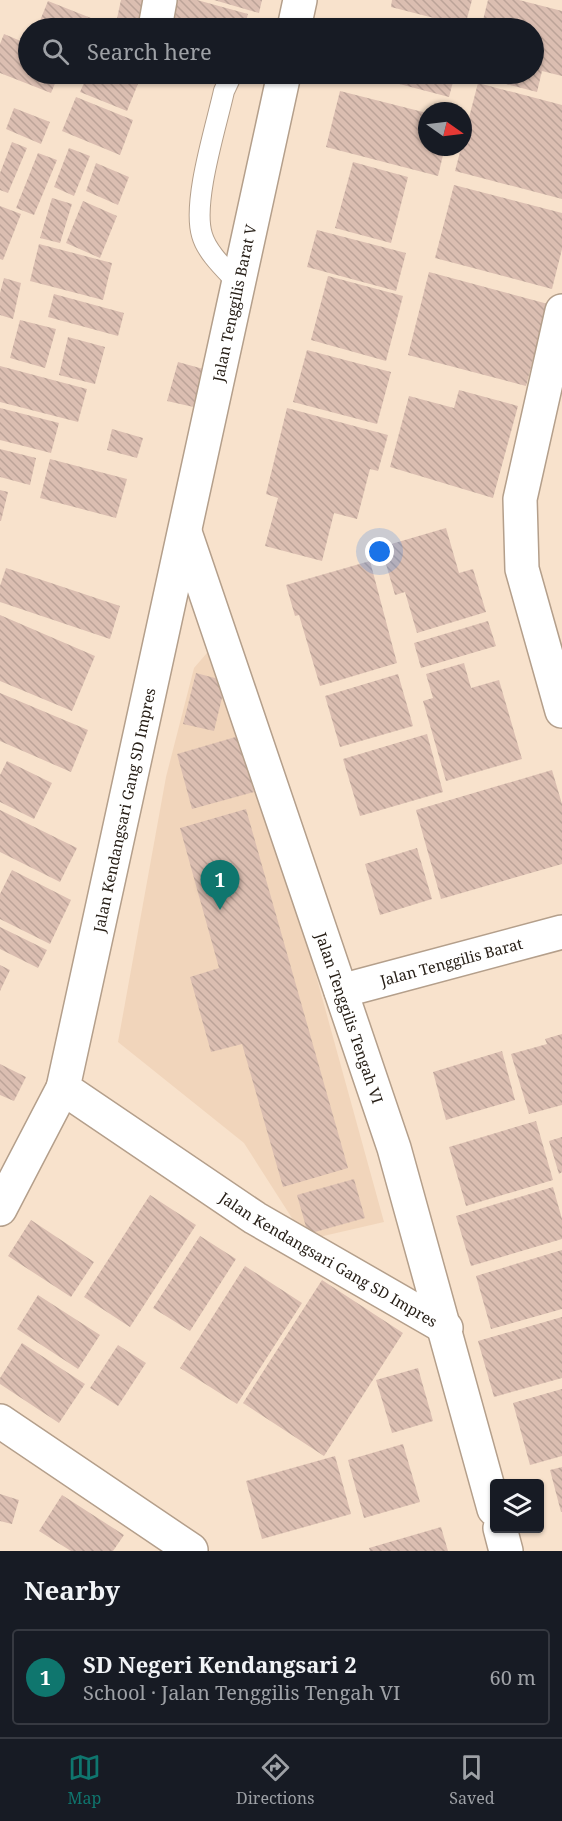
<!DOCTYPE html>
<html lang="en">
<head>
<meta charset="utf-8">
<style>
  body { margin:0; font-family:"Noto Serif",serif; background:#242831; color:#f1f3f6 }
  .controls { position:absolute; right:18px; bottom:18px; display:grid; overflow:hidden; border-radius:6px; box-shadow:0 2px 4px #0004 }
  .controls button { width:54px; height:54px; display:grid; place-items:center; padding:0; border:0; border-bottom:2px solid #363941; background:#171b24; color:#f1f3f6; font:30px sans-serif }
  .compass { position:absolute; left:418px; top:102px; width:54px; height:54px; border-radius:50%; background:#171b24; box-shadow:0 2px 4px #0004; rotate:104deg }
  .you { position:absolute; left:380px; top:552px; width:21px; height:21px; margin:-15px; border:4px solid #fff; border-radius:50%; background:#1a73e8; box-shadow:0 0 0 9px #1a73e833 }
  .badge { display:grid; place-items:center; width:39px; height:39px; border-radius:50%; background:#0f766e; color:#fff; font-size:20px; font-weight:700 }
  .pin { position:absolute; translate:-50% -50px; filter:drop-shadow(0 2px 3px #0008) }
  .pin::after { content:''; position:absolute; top:32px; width:21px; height:18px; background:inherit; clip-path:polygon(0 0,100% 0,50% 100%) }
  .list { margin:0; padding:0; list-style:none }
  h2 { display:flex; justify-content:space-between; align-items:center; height:78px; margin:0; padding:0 24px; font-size:26px }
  h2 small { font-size:20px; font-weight:400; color:#9ea1a6 }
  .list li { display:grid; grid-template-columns:39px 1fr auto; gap:18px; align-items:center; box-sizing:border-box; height:96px; margin:0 12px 12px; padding:0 12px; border:2px solid #363941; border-radius:6px }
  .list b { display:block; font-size:22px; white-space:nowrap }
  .list p { margin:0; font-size:20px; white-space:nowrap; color:#9ea1a6 }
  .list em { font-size:20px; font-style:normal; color:#9ea1a6 }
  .icon { flex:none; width:33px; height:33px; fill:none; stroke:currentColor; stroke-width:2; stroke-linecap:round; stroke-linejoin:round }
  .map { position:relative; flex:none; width:562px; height:1551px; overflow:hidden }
  .search { position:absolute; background:#171b24; box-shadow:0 2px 4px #0004; left:18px; right:18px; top:18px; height:66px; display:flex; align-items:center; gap:15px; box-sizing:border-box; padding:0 21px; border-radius:33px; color:#9ea1a6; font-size:22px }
  .sheet { height:186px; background:#171b24 }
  nav { display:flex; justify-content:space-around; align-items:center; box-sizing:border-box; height:84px; border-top:2px solid #363941; background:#171b24; font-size:16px; color:#9ea1a6 }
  nav a { display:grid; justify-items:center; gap:3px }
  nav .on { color:#0f766e }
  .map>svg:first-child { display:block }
</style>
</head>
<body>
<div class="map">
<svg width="562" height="1551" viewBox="0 0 562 1551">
  <defs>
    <pattern id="building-back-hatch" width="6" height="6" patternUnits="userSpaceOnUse" patternTransform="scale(1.5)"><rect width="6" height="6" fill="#dbbeb1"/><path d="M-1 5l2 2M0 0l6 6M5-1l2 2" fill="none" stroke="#bca398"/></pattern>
  </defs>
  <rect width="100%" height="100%" fill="#f8e2cc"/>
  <path fill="#f1d5bb" d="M213 646 235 682 384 1222 306 1240 244 1143 118 1042 166 777 194 668Z"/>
  <path fill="url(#building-back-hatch)" d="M121 0H147L141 28 116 23Z
    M168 0H197L248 14 244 28H160Z
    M214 0H262L259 13Z
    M392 0H472L465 26 391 7Z
    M488 0H519L562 11V76L542 71 537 92 467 74H534V28H481Z
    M48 1 106 24 105 28H37Z
    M4 34 28 44V74H59L51 93 0 73V44Z
    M88 74H142L127 111 80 92Z
    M370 74H455L449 97 369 76Z
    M478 83 562 105V199L455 171Z
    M340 91 427 113V147H445L438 176 326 147Z
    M76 97 133 120 120 155 62 131Z
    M14 108 50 122 41 144 6 129Z
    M12 142 27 148 8 193 0 190V173Z
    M69 148 90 156 74 196 54 187Z
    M38 153 57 160 34 215 16 208Z
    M353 162 408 177 391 243 335 228Z
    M96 163 129 177 118 205 86 191Z
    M454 185 562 213V249L552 289 435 258Z
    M52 198 72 204 60 243 40 238Z
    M83 201 117 216 100 258 66 243Z
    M0 206 21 214 3 260 0 259Z
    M317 230 406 253 396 291 307 267Z
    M39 244 112 263 103 300 30 281Z
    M429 272 548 304 526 386 408 355Z
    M328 276 403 296 386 361 311 340Z
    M4 278 21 283 13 319 0 315V293Z
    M54 294 124 313 118 336 48 317Z
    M20 320 56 329 45 368 10 358Z
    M68 337 105 347 95 384 59 375Z
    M307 350 391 372 377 424 293 402Z
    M178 362 207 370 198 408 167 401Z
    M0 366 87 389 78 422 0 402Z
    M459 390 518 406 493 498 390 467 409 396 454 408Z
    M0 408 59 423 51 453 0 440Z
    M287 408 388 435 378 471 370 469 357 519 334 513 322 561 265 546 278 498 266 494Z
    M112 429 143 438 137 458 107 450Z
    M0 449 36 458 30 485 0 477Z
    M50 459 127 479 116 518 40 498Z
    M0 490 8 492 1 521H0Z
    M446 528 459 573 473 569 486 612 417 633 405 592 395 595 381 547Z
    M370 561 397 663 320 686 299 615 295 616 286 585Z
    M6 568 120 606 110 639 0 602V586Z
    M0 615 95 656 72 711 0 681Z
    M488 621 496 646 421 668 414 643Z
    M464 663 471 688 499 680 522 759 446 781 423 701 433 698 426 674Z
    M196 673 226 681 214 731 183 724Z
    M398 674 413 726 340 747 325 696Z
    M0 693 88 730 71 772 0 741Z
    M427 734 443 792 360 816 343 759Z
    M239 736 254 792 192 809 177 754Z
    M7 761 52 783 34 819 0 802V775Z
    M552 770 562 804V864L441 899 416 810Z
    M246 809 348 1168 283 1187 242 1044 211 1052 190 977 219 968 180 828Z
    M0 810 77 848 60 882 0 852Z
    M417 848 432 899 380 915 365 864Z
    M12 870 71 900 50 944 0 919V894Z
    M0 927 47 950 38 968 0 949Z
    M0 965 10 970 0 991Z
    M562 1034V1105L529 1114 511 1054 547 1044 545 1039Z
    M502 1051 515 1100 446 1120 433 1072Z
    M0 1064 26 1077 14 1101 0 1095Z
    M536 1121 553 1180 466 1206 449 1147Z
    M562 1137V1172L559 1174 549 1141Z
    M354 1179 365 1218 308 1234 297 1195Z
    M553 1187 562 1219V1239L471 1266 456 1216Z
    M150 1195 196 1225 130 1327 84 1297Z
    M31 1220 94 1262 71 1297 8 1256Z
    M200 1236 236 1259 190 1331 153 1308Z
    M562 1250V1309L491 1329 476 1276Z
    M245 1266 302 1303 237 1404 180 1368Z
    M322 1280 403 1333 324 1456 243 1403Z
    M38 1295 100 1335 78 1369 17 1329Z
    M562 1317V1378L494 1397 478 1341Z
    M22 1343 85 1384 59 1423 0 1384V1378Z
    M118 1345 146 1363 118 1406 90 1388Z
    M418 1368 433 1421 392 1433 376 1380Z
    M562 1389V1456L530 1465 513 1403Z
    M403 1444 420 1502 364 1518 348 1460Z
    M335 1456 351 1514 262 1539 246 1481Z
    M562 1467V1512H561L550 1470Z
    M0 1494 19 1500 12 1524 0 1521Z
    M62 1495 124 1535 113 1551H71L39 1531Z
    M441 1527 448 1551H370L369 1548Z"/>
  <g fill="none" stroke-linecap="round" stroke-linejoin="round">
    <defs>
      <path id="lane" d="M232 74 224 91C216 127 192 202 202 235 207 253 226 270 238 283"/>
      <g id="street">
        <path d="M155 28 160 0"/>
        <path d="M294 28 300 0"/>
        <path id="s1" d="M284 74 63 1088 255 1218 446 1328"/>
        <path d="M562 311 520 499 522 569 562 711"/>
        <path id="s2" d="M185 532 394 1148 494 1509"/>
        <path d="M0 1209 63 1088"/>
        <path d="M0 1421 191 1550"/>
        <path d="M500 1528 506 1551"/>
      </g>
      <g id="secondary">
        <path id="s3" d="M341 991 562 932"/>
      </g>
    </defs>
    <use href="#lane" stroke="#b49f8b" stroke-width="22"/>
    <use href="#street" stroke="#b49f8b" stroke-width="36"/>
    <use href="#secondary" stroke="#b49f8b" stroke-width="36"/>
    <use href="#lane" stroke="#fff" stroke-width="20"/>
    <use href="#street" stroke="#fff" stroke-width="33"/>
    <use href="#secondary" stroke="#fff" stroke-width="33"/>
  </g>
  <g text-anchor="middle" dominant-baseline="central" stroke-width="4.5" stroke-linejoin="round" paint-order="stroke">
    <g font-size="15" fill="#282018" stroke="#fff">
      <text transform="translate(234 303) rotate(-78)">Jalan Tenggilis Barat V</text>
      <text transform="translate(124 810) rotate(-78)">Jalan Kendangsari Gang SD Impres</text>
      <text stroke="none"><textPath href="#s3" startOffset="114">Jalan Tenggilis Barat</textPath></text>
      <text stroke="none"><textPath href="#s2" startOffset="513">Jalan Tenggilis Tengah VI</textPath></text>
      <text stroke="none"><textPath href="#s1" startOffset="1354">Jalan Kendangsari Gang SD Impres</textPath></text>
    </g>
  </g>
</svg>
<div class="controls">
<button><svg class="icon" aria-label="layers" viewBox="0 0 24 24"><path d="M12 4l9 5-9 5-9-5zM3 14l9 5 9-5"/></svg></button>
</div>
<svg class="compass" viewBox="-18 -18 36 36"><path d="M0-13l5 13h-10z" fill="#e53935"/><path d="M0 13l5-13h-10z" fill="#9ea1a6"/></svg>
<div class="you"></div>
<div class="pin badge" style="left:220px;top:910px">1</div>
<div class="search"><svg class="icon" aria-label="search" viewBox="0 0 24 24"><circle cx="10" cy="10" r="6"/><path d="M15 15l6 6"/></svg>Search here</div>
</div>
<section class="sheet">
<h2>Nearby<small></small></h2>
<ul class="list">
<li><span class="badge">1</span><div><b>SD Negeri Kendangsari 2</b><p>School · Jalan Tenggilis Tengah VI</p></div><em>60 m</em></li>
</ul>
</section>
<nav>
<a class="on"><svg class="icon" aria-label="map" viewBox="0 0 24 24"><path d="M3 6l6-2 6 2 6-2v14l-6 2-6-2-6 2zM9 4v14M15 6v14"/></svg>Map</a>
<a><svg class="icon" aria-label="directions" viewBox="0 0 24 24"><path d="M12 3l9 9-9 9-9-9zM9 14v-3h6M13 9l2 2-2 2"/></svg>Directions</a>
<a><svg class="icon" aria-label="saved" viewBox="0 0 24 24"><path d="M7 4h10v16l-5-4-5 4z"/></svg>Saved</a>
</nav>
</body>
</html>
